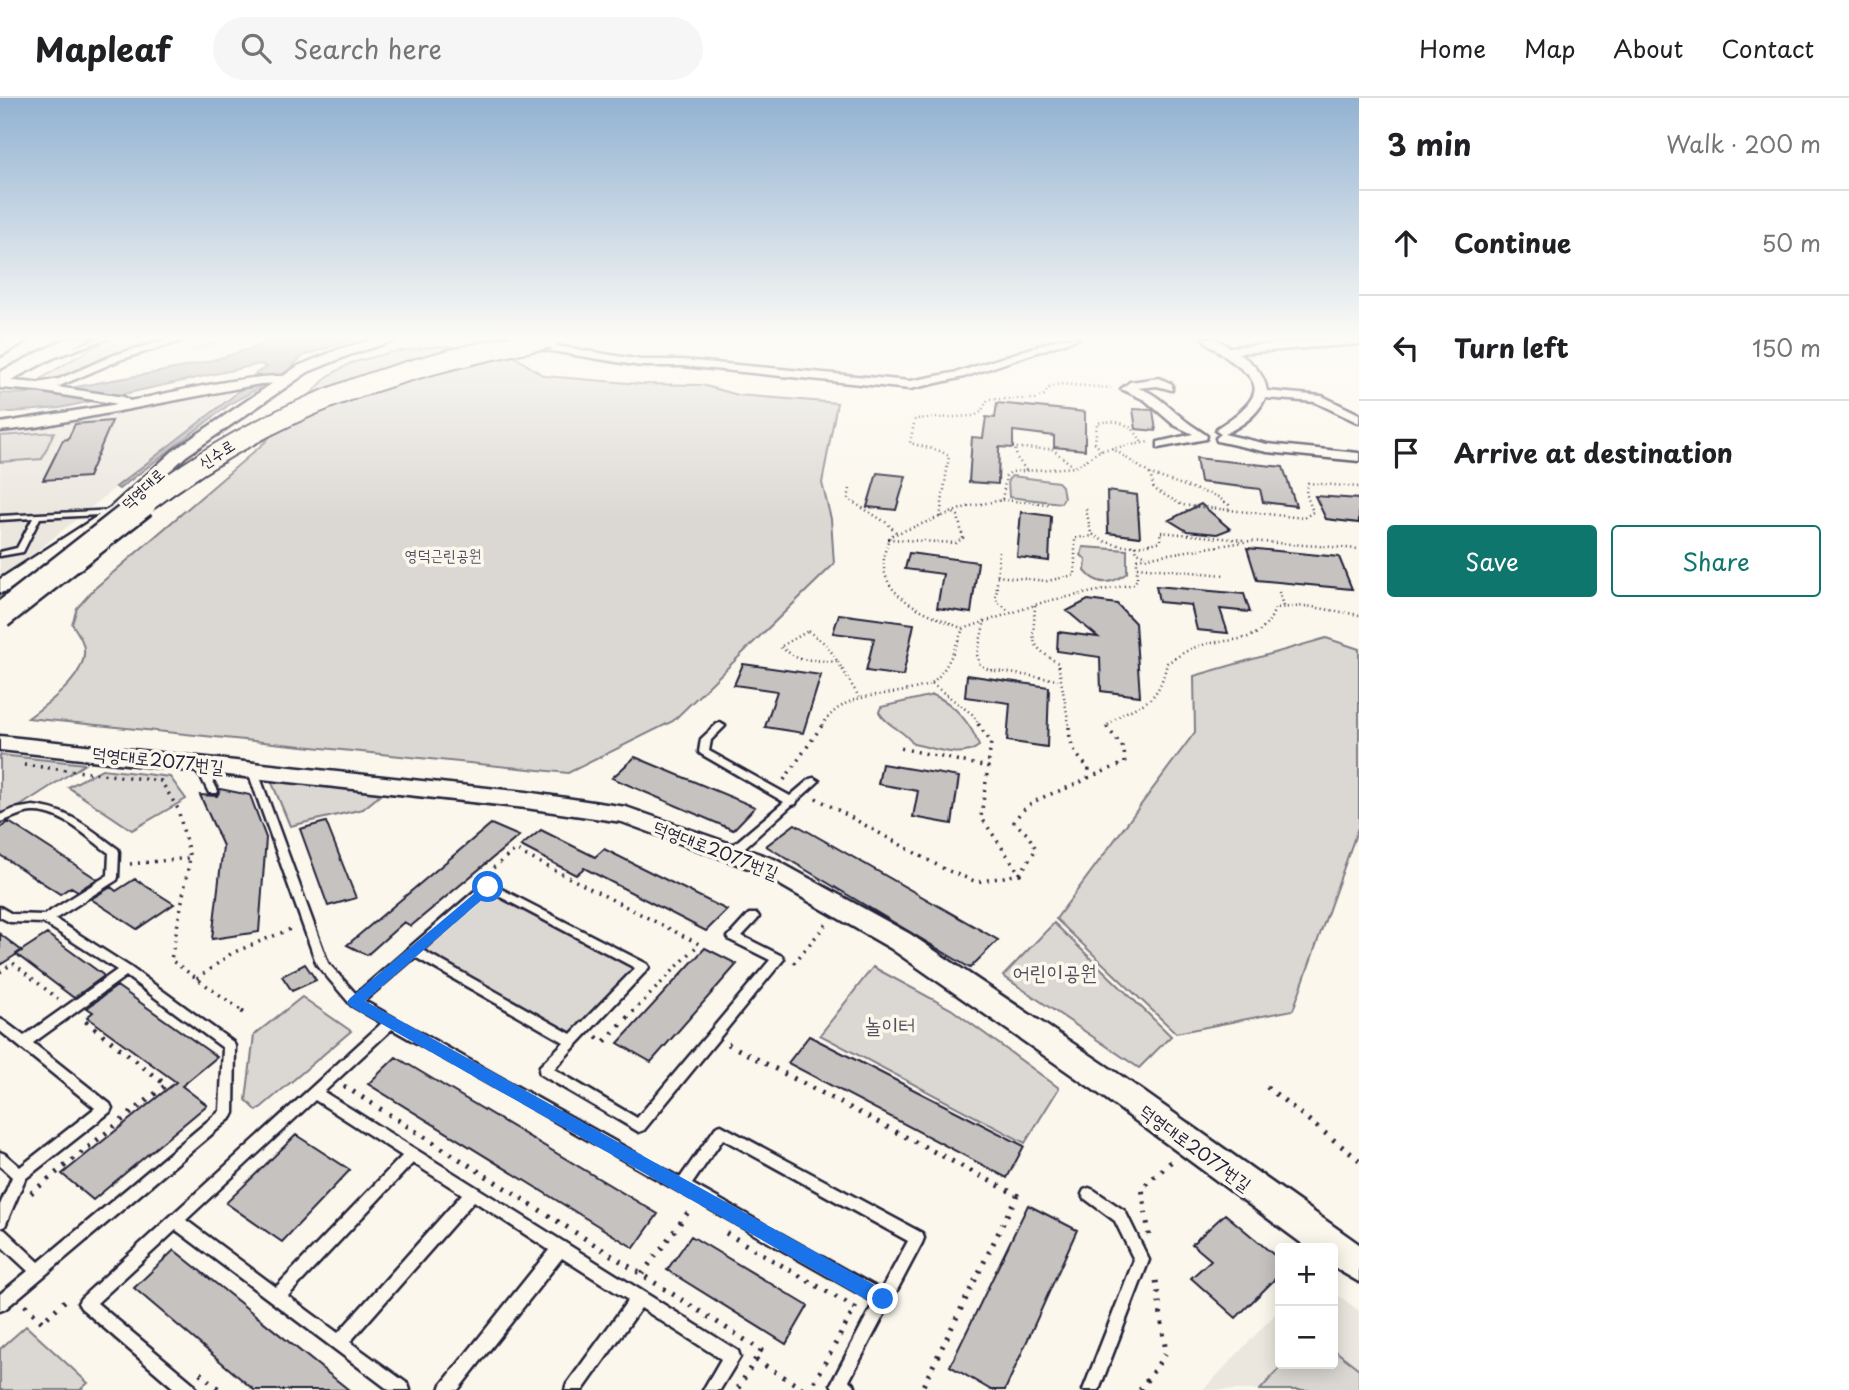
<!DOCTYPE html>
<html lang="en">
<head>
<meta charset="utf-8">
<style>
  body { margin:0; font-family:"Playpen Sans","Poor Story",sans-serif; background:#f6f6f6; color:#202124 }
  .controls { position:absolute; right:21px; bottom:21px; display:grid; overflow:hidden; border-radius:7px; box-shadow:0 4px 18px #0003 }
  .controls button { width:63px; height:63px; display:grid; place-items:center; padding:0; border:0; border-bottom:2px solid #e0e0e0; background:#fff; color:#202124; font:35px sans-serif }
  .stop { position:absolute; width:21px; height:21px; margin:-16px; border:5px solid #1a73e8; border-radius:50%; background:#fff }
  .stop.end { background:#1a73e8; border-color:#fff; box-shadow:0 2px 7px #0008 }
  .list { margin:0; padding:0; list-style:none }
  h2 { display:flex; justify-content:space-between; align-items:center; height:91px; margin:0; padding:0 28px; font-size:30px }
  h2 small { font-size:23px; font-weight:400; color:#757577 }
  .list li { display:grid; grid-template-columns:46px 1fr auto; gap:21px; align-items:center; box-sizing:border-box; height:105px; padding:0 28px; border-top:2px solid #e0e0e0 }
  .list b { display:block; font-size:26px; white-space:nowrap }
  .list em { font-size:23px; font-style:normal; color:#757577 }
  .actions { display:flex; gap:14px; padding:21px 28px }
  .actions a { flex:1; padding:16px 0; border:2px solid #0f766e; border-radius:7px; text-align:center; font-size:24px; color:#0f766e }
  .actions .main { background:#0f766e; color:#fff }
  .icon { flex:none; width:38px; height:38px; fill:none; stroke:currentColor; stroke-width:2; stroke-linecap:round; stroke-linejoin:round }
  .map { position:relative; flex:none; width:1359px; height:1292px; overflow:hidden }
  header { display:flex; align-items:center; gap:42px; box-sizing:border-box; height:98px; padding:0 35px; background:#fff; border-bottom:2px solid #e0e0e0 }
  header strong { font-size:33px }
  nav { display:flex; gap:38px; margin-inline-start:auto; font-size:24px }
  .search { width:490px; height:63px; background:#f6f6f6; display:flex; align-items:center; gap:18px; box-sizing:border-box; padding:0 24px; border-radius:38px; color:#757577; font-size:26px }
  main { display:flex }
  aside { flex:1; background:#fff }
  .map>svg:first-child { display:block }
</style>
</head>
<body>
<header>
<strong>Mapleaf</strong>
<div class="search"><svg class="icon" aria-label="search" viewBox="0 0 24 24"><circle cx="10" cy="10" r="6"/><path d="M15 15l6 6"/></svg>Search here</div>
<nav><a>Home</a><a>Map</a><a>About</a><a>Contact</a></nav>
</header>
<main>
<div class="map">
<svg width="1359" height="1292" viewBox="0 0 1359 1292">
  <rect width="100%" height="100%" fill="#fbf7ec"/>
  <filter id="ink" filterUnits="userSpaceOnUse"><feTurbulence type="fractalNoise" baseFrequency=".0143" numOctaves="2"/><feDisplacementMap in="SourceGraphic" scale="14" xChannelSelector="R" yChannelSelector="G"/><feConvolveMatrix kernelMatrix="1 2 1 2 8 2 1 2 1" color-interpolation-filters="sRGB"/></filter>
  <g filter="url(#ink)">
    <path fill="#ebe7df" d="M234 294 0 483V332L15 333Z
      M1333 1193 1359 1213V1292H1203L1280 1211V1266H1333Z"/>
    <path fill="#dbd8d3" stroke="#7e7d87" stroke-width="2" d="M115 240H176L112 257 63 283 46 285 42 280 104 243Z
      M439 248 506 253 544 278 641 286 702 287 738 297 837 305 822 385 831 421 834 466 673 623 568 675 28 620C48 605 92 576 83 546 81 539 76 532 72 526L77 510 94 491 264 345 327 279 351 265 392 254Z
      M54 334 42 361 0 364V338Z
      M1012 378 1058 384 1062 388 1064 400 1061 405 1009 399 1008 382Z
      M1083 449 1127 452V475C1112 486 1098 489 1085 473L1086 462 1081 457Z
      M1326 540 1359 551V727L1293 912 1176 935 1056 821 1195 634 1194 578Z
      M933 597C954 605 972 627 979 648 961 662 935 650 913 646 905 632 887 629 879 614L881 609Z
      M0 657 85 666 0 721Z
      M102 671 170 679 186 701 132 732 68 689Z
      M270 680 384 694 363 711 290 728Z
      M488 788 643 869 572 943 414 853Z
      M1054 825 1171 938 1139 970 1003 878Z
      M873 869 951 911 1059 990 1025 1045 820 937Z
      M302 899 351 933 257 1013 246 1002 254 937Z
      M26 1228 88 1285 80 1292H0V1251Z
      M1333 1251 1359 1271V1292H1260L1283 1266H1333Z"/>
    <path fill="#b1aeb0" stroke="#787681" stroke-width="2" d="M276 240H357L303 258 282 277 230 306 119 391 116 389 233 298 256 275 267 269 260 266 60 310 0 315V295C41 298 73 289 113 282 167 273 226 263 276 240Z"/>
    <path fill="#c6c2c0" stroke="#22223b" stroke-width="2" d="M997 305 1085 314V352L1054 349V338L1013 333V350L999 349 998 386 969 384 972 339 983 340 986 319 995 320Z
      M1133 311 1153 312 1156 333 1136 331Z
      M112 323 88 379 43 382 63 342 68 341 75 326Z
      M1196 360 1283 369 1296 408 1263 404 1260 391 1200 384Z
      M877 375 906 378 896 412 867 409Z
      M1107 393 1137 397 1140 439 1108 435Z
      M1315 398 1359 401V425L1326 421Z
      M1201 406 1230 431 1217 436 1187 433 1169 422Z
      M1021 414 1051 418 1049 463 1017 459Z
      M1247 450 1339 459 1352 491 1257 482Z
      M909 455 978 464 971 515 937 510 943 476 905 471Z
      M1156 488 1244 496 1250 514 1220 511 1228 535 1197 532 1191 507 1159 504Z
      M1088 502 1117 506 1135 525 1140 598 1101 593 1100 559 1057 553 1058 534 1098 539 1067 513Z
      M839 516 914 526 903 578 866 573 874 540 833 535Z
      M743 566 821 577 803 635 765 629 777 593 734 587Z
      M967 577 1049 589 1047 649 1007 643 1010 605 965 599Z
      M635 659 755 709 733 732 612 680Z
      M882 666 959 679 952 726 913 719 918 693 878 686Z
      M220 691 250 697 266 740 259 834 212 841 223 748 200 697 217 698Z
      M9 724 97 781 78 793 71 789 60 796 0 757V730Z
      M326 724 356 800 328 808 300 731Z
      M491 726 519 738 411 828 404 824 367 857 347 847Z
      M795 726 998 842 970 870 766 748Z
      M541 732 595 759 604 751 727 812 706 833 584 770 576 777 521 748Z
      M135 781 174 806 137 831 91 801 111 789 116 793Z
      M0 836 22 853 0 867Z
      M47 836 102 876 104 878 74 900 16 856Z
      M705 850 737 866 651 964 618 945Z
      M305 866 316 882 292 893 282 878Z
      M117 888 217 959 182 988 207 1007 93 1102 62 1076 176 984 87 919 93 914 87 910Z
      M809 938 1024 1048 1007 1080 788 965Z
      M396 959 658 1116 634 1150 368 986Z
      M296 1037 350 1072 282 1144 226 1105Z
      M1028 1107 1077 1132 1005 1292H991L950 1268Z
      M1225 1116 1280 1162V1176L1236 1220 1191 1180 1211 1162 1192 1146Z
      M691 1138 808 1208 786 1246 667 1172Z
      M174 1152 349 1292H254L134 1190Z"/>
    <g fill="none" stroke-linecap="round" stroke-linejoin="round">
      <defs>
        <path id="service" d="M99 240H108L53 260 48 259Z
          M115 412 119 414 118 416 40 420 23 454 0 458V454L17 450 33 420 0 422V418Z
          M720 625 725 628 711 642 709 653 790 698 810 681 814 680 819 683 797 703 796 706 792 707 735 758H727L726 755 727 752 784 704 701 656 699 654 701 641 717 626Z
          M194 662C206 668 212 681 218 693L217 695H209L202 681 189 665Z
          M252 668 257 671 328 865 356 896 484 785 488 784 647 866 649 869 647 872 554 971 637 1020 770 862 730 842 728 839 749 816H757L759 819 757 822 742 838 782 858 784 861 644 1032 639 1034 540 976 539 972 540 968 564 944 415 859 364 903 680 1080 716 1029 721 1027 922 1135 924 1140 922 1145 849 1283 854 1286 856 1292H834L831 1286 874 1204 392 931 324 994 738 1253 740 1259 720 1292H703L721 1261 641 1210 583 1292H565L567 1286 628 1202 562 1160 458 1292H440L442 1286 549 1152 474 1103 350 1244 408 1286 410 1292H389L176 1132 97 1205 194 1286 196 1292H176L81 1210 78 1205 81 1200 382 925 351 907 317 867 247 671ZM489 793 635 870 571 936 422 852ZM315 1002 402 1058 276 1189 186 1122ZM723 1041 908 1143 881 1192 692 1086ZM413 1065 462 1096 338 1235 288 1198Z
          M33 708C69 711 90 731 118 751L119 754 118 779 117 782 55 821 130 869 233 944 235 948 234 1015 232 1019 5 1211 0 1213V1196L28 1173 0 1147V1130L5 1132 39 1164 220 1013 223 950 126 878 33 945 110 1006 112 1010 110 1014 25 1081 5 1128 0 1130V1107L12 1079 0 1068V1054L5 1056 20 1069 95 1010 0 933V921L4 923 24 938 117 872 44 825 10 824 0 819V809L12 816 44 817 108 777 109 755C87 739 61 712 32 714 20 715 11 721 0 724V717L14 711Z
          M1089 1090 1094 1092 1125 1113 1149 1162 1099 1292H1083L1134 1162 1115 1123 1084 1100 1082 1096 1084 1092Z"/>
        <path id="minor" d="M173 240H191L122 261 57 289 124 299 130 303C156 298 279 269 295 281L289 285 260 286 36 329 0 333V325L118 306 38 293 0 290V282L38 285 59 281 114 257Z
          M1062 240H1079L964 279 910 291 683 268H641L521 248 515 245 521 242 641 262H683L910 283 958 274Z
          M1202 240H1215L1229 249 1359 240V246L1238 255C1252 264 1264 275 1267 293L1322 298 1359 316V325L1315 304 1265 300C1258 317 1240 329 1224 336L1267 346 1359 355V363L1267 354 1217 343 1216 340 1221 336 1216 333 1217 330C1290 284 1241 276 1202 240Z
          M1159 280 1172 286V292L1157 288 1138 290C1156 295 1167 308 1181 319 1190 327 1200 332 1207 338L1206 341 1158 350V344L1193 336 1174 327 1145 302 1121 291 1130 284Z"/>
        <path id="tertiary" d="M380 240H402L352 256 308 274 186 358 122 418 7 493 0 495V481L110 410 174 352 298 268 342 250Z
          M0 638 526 694 626 709 774 761 910 836 1120 977 1359 1146V1184L1333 1169V1150H1308L1098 995 890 850 756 773 622 724 526 710 0 652Z"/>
        <path id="motorway" d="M8 240H32L0 258V244Z
          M67 240H91L0 288V274Z"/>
      </defs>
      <use href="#service" stroke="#22223b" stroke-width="5"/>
      <use href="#minor" stroke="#22223b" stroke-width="5"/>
      <use href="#tertiary" stroke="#22223b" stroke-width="5"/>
      <use href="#motorway" stroke="#22223b" stroke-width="5"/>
      <path stroke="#22223b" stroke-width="2.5" stroke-dasharray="1 3.5" stroke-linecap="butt" d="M192 252 233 240
        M1112 350 1150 376 1218 399 1229 407V412
        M1052 351 1073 368
        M1101 352 1095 345 1097 325C1117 321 1133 325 1142 345
        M1026 372 1017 360 1015 350 1051 351
        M1150 376 1154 391 1182 407 1304 420 1313 414 1306 395 1308 385 1359 389
        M850 391 848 401 887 425 897 435
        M1002 402 1049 406
        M1086 411 1091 435C1110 451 1139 450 1161 443L1160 434 1244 442
        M940 419 949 358 940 353 910 345 915 321 974 318 981 314 988 301H1035L1044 297 1050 289 1060 286 1111 290
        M888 441 956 445 963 440 958 418 952 414
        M1135 447 1137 454 1147 458
        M999 453 996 502 1010 514
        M1137 469 1225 477
        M997 478 1047 483 1075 477V440L1093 438
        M1279 494 1283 508
        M1035 507C1034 543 1026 545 1058 565L1069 627
        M985 522 977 557 980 567 989 572 1058 582
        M963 531C920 511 865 497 890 438L966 409 1002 402 1006 378 1011 374 1075 369 1101 352 1149 344
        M808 533 827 547 838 564 799 561 780 549Z
        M838 564 859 599
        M932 586 972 616 980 627
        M822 627C847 592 878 600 914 591 921 589 929 588 934 583 949 569 955 549 963 531L1047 503 1134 486 1137 481V461L1250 443 1359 451
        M1108 627C1136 601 1156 616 1167 565 1176 560 1186 552 1196 549 1230 537 1261 551 1275 510L1307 508 1359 517"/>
      <path stroke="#22223b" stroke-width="3.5" stroke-dasharray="2 6" stroke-linecap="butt" d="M978 626 991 644 988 669
        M24 667 161 683 178 711 190 760 171 862 245 915
        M1088 680 1125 665 1124 651 1107 629 1110 626
        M784 682 823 626
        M816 700 946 772 977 784 1020 776 981 719 988 669 900 650
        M130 766 190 760
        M487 775 515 752 699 846 632 915
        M1020 776 1036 751 1028 737 1014 724C1030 696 1062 696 1088 680L1089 670C1074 656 1069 646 1069 626
        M794 865 827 825
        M0 874 13 865 58 901
        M197 881 232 855 293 830"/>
      <path stroke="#22223b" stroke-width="5" stroke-dasharray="2.5 8" stroke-linecap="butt" d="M242 913 249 918
        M596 939 604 944 634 913
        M728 946 1017 1097 921 1292
        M344 988 761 1252 737 1292
        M1267 989 1359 1062
        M31 1095 166 987 83 921
        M726 1135 855 1210 810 1292
        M1149 1137 1142 1090 1174 1061
        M642 1176 689 1113
        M25 1207 42 1224 70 1198
        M756 1262 805 1292
        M200 1275 220 1292
        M1140 1292 1166 1255 1155 1175"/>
      <use href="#service" fill="#fbf7ec" fill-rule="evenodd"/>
      <use href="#minor" fill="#fbf7ec" fill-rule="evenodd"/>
      <use href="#tertiary" fill="#fbf7ec" fill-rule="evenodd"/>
      <use href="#motorway" fill="#fbf7ec" fill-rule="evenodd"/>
      <defs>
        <path id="primary-bridge-far1" d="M141 408C268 310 393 269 550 240"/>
        <path id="primary-bridge" d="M0 518 143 406"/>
      </defs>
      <use href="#primary-bridge-far1" stroke="#22223b" stroke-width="23" stroke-linecap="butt"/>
      <use href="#primary-bridge" stroke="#22223b" stroke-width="30" stroke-linecap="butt"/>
      <use href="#primary-bridge-far1" stroke="#fbf7ec" stroke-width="19"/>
      <use href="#primary-bridge" stroke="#fbf7ec" stroke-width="25"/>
    </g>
  </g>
  <linearGradient id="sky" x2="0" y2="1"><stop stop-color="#92b2d2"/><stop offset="0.57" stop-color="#fdfbf6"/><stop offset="1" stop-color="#fdfbf6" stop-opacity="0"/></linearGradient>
  <rect width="1359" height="421" fill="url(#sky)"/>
  <path fill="#1a73e8" d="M488 784 494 789 493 792 365 903 889 1195 892 1201 889 1207 883 1210 876 1207 350 908 347 904 350 900Z"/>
  <g text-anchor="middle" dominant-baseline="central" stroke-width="7" stroke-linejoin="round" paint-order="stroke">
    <g font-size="16" fill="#22223b" stroke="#fbf7ec">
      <text transform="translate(216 355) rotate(-33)">신수로</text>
      <text transform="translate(142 390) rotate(-43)">덕영대로</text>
    </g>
    <g font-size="16" fill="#505061" stroke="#fbf7ec">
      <text x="443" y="456">영덕근린공원</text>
    </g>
    <g font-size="18" fill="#22223b" stroke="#fbf7ec">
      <text transform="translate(158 661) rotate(6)">덕영대로2077번길</text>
      <text transform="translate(716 751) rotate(21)">덕영대로2077번길</text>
      <text transform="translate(1196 1049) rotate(36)">덕영대로2077번길</text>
    </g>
    <g font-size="21" fill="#505061" stroke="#fbf7ec">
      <text x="1055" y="873">어린이공원</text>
      <text x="890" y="926">놀이터</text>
    </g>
  </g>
</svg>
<div class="controls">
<button>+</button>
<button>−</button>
</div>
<div class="stop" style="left:488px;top:789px"></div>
<div class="stop end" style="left:883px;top:1201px"></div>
</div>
<aside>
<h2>3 min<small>Walk · 200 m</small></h2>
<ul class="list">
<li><svg class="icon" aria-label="ahead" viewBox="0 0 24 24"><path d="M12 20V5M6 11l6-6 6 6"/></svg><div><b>Continue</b></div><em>50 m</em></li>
<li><svg class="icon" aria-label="left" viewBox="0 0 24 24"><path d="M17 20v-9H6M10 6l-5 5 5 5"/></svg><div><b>Turn left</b></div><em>150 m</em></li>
<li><svg class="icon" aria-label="arrive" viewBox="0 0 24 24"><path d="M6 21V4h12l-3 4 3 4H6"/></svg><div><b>Arrive at destination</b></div></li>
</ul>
<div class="actions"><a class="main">Save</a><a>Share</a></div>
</aside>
</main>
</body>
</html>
